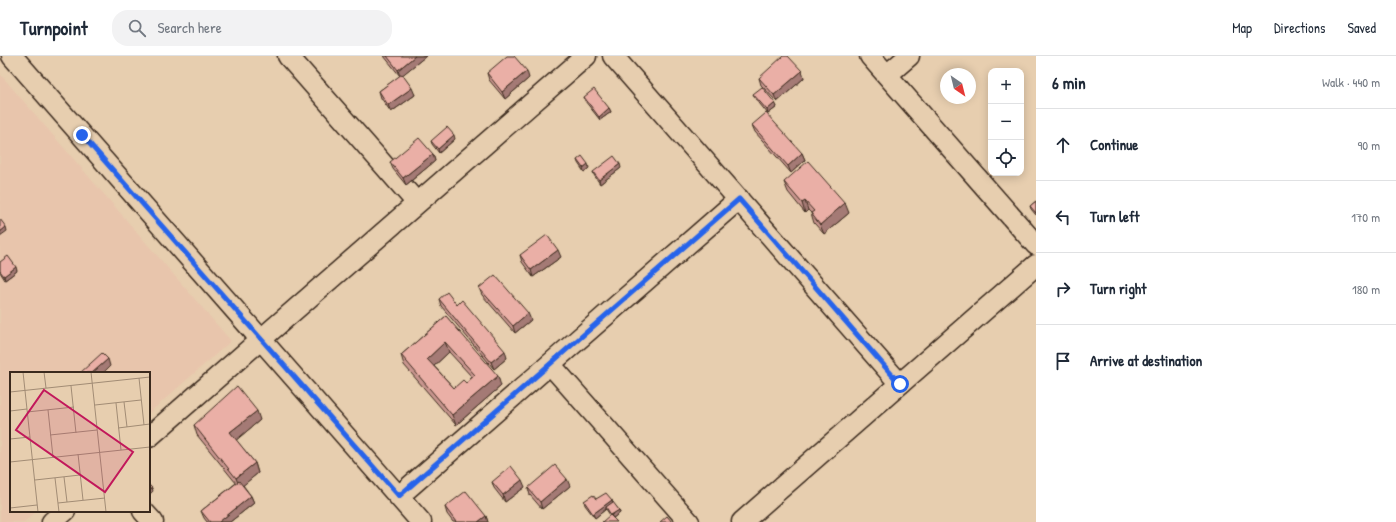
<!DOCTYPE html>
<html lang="en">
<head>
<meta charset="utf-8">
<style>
  body { margin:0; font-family:"Patrick Hand",sans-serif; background:#f2f2f3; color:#1f2937 }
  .controls { position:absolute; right:12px; top:12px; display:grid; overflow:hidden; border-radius:8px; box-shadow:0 2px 10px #0003 }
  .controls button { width:36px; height:36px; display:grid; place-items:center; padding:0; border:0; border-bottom:1px solid #e0e1e3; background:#fff; color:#1f2937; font:20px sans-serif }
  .compass { position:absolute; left:940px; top:12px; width:36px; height:36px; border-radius:50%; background:#fff; box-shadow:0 2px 10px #0003; rotate:145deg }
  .stop { position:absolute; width:12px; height:12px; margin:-9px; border:3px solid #2563eb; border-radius:50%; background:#fff }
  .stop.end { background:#2563eb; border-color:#fff; box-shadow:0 1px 4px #0008 }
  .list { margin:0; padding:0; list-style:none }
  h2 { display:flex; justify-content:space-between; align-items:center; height:52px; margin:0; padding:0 16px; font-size:17px }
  h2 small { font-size:13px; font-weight:400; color:#747a83 }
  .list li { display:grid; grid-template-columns:26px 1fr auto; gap:12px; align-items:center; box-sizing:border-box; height:72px; padding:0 16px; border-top:1px solid #e0e1e3 }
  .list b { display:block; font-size:15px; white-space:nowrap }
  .list em { font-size:13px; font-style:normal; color:#747a83 }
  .icon { flex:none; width:22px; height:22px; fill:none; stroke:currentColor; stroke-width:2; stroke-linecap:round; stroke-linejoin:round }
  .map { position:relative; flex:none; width:1036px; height:466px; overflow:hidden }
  header { display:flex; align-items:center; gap:24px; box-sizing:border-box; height:56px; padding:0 20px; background:#fff; border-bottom:1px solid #e0e1e3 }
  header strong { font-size:19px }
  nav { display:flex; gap:22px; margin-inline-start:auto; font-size:14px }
  .search { width:280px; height:36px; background:#f2f2f3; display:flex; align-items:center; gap:10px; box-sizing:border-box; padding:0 14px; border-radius:16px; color:#747a83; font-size:15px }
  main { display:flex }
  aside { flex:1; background:#fff }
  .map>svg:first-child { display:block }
</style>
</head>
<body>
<header>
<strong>Turnpoint</strong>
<div class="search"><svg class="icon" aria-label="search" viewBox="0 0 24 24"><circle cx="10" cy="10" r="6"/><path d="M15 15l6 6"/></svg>Search here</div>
<nav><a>Map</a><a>Directions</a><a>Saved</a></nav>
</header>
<main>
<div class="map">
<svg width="1036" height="466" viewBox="0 0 1036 466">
  <rect width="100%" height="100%" fill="#e7ceaf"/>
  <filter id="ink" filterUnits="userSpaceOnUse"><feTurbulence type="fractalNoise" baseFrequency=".025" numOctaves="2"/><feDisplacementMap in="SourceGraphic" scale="8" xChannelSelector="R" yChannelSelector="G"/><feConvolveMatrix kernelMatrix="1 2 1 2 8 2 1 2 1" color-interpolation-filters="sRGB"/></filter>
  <g filter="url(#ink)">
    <path fill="#e8c5ac" d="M0 18 231 285 149 357V317H11V455H37L24 466H0Z"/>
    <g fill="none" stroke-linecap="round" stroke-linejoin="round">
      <defs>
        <path id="street" d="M12 0 421 466
          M288 0 417 147
          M613 0 900 328
          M870 0 1036 189
          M887 19 909 0
          M550 308 689 466
          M149 381 586 0
          M399 440 739 143
          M143 455 153 466
          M52 466 65 455
          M742 466 1036 209"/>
      </defs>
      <use href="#street" stroke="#3b2a1e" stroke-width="23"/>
      <use href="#street" stroke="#e7ceaf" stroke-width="20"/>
    </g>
    <path fill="#c9968f" stroke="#3b2a1e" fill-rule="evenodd" d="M384 0H426L402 19 415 39 391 56 381 42 379 35 400 20Z
      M802 15 804 22 777 46 761 29 759 22Z
      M487 17 529 22 505 43 489 24Z
      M753 38 775 47 777 51 768 58 755 42Z
      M584 41 609 52 611 56 600 64 585 45Z
      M752 69 802 97 805 104 791 117 755 76Z
      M455 83 439 97 432 88 431 85Z
      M433 98 435 105 406 129 393 113 390 106Z
      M577 104 589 112 584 116 578 107Z
      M621 112 600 128 594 119 593 116Z
      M784 126 849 157 824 178 814 167 811 157 808 154 805 157 788 136Z
      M1036 145V159L1031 153 1030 150Z
      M520 199 561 201 533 221 522 206Z
      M0 206 17 215 5 224 0 216Z
      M479 232 531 264 515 277 482 239Z
      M439 243 457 249 507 302 494 313 441 250Z
      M446 260 501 330 456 369 404 309 401 299ZM449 296 472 321 466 327 454 332 434 310Z
      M260 364 236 384 255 407 258 417 243 429 251 440 254 447 230 466H207L204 462 201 455 236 427 197 379 194 369Z
      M492 426 525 431 505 446 494 432Z
      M570 430 542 453 530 439 528 432Z
      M596 443 612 444V446L619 454 620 457 613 462 610 459 606 453 595 462 585 449 584 445Z
      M445 451 486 460 488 466H453L447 458Z"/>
    <path fill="#a47a74" stroke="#3b2a1e" d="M415 0H426L400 21 398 14Z
      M527 15 529 22 505 43 502 36Z
      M802 15 804 22 777 46 774 39Z
      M412 32 415 39 391 56 388 49Z
      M775 47 777 51 768 58 767 54Z
      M609 52 611 56 600 64 599 61Z
      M454 79 455 83 439 97 438 93Z
      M802 97 805 104 791 117 788 110Z
      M433 98 435 105 406 129 403 122Z
      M588 108 589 112 584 116 583 112Z
      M620 108 621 112 600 128 599 124Z
      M805 145 808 154 805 157 802 147Z
      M845 147 849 157 824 178 820 169Z
      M6 171 7 175 0 180V176Z
      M558 194 561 201 533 221 531 214Z
      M16 211 17 215 5 224 4 220Z
      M528 257 531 264 515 277 513 270Z
      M445 286 449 296 431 313 427 303Z
      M505 295 507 302 494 313 491 306Z
      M108 303 110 310 103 317H92Z
      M498 320 501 330 456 369 452 359Z
      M257 355 260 364 234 386 230 376Z
      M255 407 258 417 240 432 236 422Z
      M567 423 570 430 542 453 540 446Z
      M522 424 525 431 505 446 503 439Z
      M152 432 153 435 149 439V434Z
      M251 440 254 447 230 466H219Z
      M612 444 613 448 606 451V453L595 462 593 458Z
      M619 454 620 457 613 462 611 459Z
      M486 460 488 466H478Z"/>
    <path fill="#eaafa6" stroke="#3b2a1e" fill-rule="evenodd" d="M387 0H415L398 14Z
      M507 0H514L527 15 502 36 487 17Z
      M783 0H788L802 15 774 39 759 22Z
      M402 18 412 32 388 49 379 35Z
      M762 31 775 47 767 54 753 38Z
      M594 33 609 52 599 61 584 41Z
      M766 57 802 97 788 110 752 69Z
      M447 71 454 79 438 93 431 85Z
      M419 82 433 98 403 122 390 106Z
      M582 100 588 108 583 112 577 104Z
      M614 100 620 108 599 124 593 116Z
      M808 105 845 147 820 169 811 157 814 155 805 145 802 147 784 126Z
      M1036 145V157L1030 150Z
      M0 163 6 171 0 176Z
      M547 179 558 194 531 214 520 199Z
      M8 200 16 211 4 220 0 215V206Z
      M495 219 528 257 513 270 479 232Z
      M447 236 457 249 462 244 505 295 491 306 439 243Z
      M446 260 498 320 452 359 401 299ZM445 286 475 319 466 327 463 324 454 332 427 303Z
      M102 297 108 303 92 317H80Z
      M237 330 257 355 230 376 255 407 236 422 194 369Z
      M555 409 567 423 540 446 528 432Z
      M511 410 522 424 503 439 492 426Z
      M239 425 251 440 219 466H210L201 455Z
      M149 429 152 432 149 434Z
      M466 435 486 460 478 466H456L445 451Z
      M606 437 612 444 593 458 584 445 593 439 596 443Z
      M613 446 619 454 611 459 606 451Z
      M610 459 617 466H602Z
      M667 460 672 466H660Z"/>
  </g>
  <g fill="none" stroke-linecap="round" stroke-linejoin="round" filter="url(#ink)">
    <path stroke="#2563eb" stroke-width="5" d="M82 79 399 440 739 143 900 328"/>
  </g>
  <g transform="translate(10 316)">
    <rect width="140" height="140" fill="#e7ceaf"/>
    <path fill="none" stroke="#a28c75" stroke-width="1" d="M13 0 28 140M34 0 36 16M81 0 96 140M129 6 134 53M61 14 66 61M0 20 140 5M114 30 117 55M106 31 111 78M85 33 131 28M38 38 43 85M0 39 17 37M17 40 64 35M108 56 140 52M40 63 87 58M0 67 20 65M68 82 73 128M0 90 140 75M54 105 57 130M45 106 49 140M25 108 70 103M48 131 95 126M0 136 27 133"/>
    <path fill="#c2185b" fill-opacity="0.15" stroke="#c2185b" stroke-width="2" d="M34 18 123 80 95 120 6 58Z"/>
    <rect width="140" height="140" fill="none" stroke="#3b2a1e" stroke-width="2"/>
  </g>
</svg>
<div class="controls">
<button>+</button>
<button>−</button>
<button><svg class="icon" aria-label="locate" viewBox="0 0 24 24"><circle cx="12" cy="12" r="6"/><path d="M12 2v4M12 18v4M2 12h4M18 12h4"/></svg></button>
</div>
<svg class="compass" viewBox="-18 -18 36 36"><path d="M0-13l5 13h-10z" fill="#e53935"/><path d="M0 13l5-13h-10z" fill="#747a83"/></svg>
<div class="stop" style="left:900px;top:328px"></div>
<div class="stop end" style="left:82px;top:79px"></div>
</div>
<aside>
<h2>6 min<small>Walk · 440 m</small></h2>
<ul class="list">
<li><svg class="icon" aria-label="ahead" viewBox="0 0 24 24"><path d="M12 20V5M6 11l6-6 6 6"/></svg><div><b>Continue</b></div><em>90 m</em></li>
<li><svg class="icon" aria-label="left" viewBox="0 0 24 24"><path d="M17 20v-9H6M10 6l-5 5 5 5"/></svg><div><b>Turn left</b></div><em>170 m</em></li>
<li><svg class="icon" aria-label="right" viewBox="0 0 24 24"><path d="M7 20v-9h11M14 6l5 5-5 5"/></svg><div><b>Turn right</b></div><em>180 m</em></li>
<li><svg class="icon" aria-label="arrive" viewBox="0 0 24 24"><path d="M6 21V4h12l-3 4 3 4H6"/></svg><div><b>Arrive at destination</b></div></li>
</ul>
</aside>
</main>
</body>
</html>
